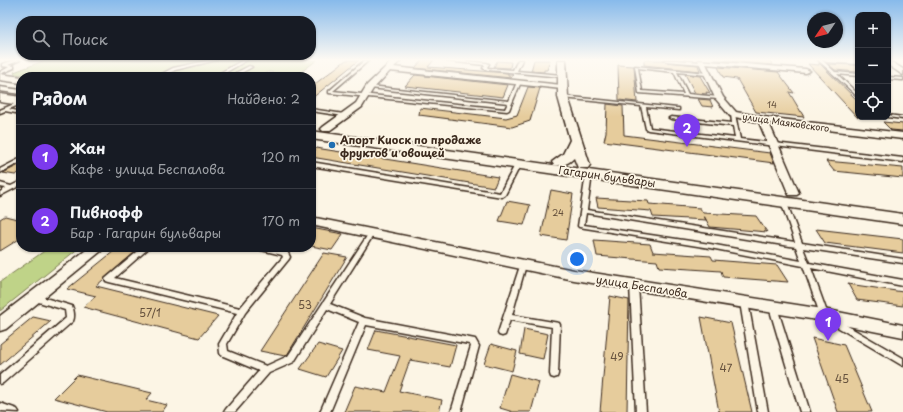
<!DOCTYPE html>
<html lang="ru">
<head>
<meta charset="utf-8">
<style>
  body { margin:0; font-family:"Playpen Sans",sans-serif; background:#20242c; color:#f1f3f6 }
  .controls { position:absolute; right:12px; top:12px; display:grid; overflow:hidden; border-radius:8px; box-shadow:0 1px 3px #0004 }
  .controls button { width:36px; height:36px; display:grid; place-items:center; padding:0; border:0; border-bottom:1px solid #363941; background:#171b24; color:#f1f3f6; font:20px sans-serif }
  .compass { position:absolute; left:807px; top:12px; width:36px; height:36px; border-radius:50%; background:#171b24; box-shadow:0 1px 3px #0004; rotate:235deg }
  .you { position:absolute; left:577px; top:259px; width:14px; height:14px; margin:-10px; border:3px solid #fff; border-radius:50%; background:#1a73e8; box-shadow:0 0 0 6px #1a73e833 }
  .badge { display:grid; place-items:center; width:26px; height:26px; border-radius:50%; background:#7c3aed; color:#fff; font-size:13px; font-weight:700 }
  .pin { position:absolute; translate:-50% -33px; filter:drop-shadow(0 1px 2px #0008) }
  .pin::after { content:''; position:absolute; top:21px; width:14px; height:12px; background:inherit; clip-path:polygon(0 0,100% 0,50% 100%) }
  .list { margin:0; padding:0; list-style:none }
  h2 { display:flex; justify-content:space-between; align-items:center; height:52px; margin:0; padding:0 16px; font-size:17px }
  h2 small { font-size:13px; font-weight:400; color:#9ea1a6 }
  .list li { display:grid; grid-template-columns:26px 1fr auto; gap:12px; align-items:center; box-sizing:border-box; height:64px; padding:0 16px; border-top:1px solid #363941 }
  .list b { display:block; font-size:15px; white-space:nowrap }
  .list p { margin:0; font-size:13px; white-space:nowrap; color:#9ea1a6 }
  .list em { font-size:13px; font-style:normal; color:#9ea1a6 }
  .icon { flex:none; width:22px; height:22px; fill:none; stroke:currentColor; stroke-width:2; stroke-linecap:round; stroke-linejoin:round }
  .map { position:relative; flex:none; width:903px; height:412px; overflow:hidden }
  .search { position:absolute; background:#171b24; box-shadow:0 1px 3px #0004; left:16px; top:16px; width:300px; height:44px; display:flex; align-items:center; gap:10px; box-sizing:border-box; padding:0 14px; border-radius:16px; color:#9ea1a6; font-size:15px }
  .panel { position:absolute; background:#171b24; box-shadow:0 1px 3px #0004; left:16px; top:72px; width:300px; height:180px; border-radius:16px }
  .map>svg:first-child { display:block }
</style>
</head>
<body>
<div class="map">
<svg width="903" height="412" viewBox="0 0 903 412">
  <rect width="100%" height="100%" fill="#fcf5e5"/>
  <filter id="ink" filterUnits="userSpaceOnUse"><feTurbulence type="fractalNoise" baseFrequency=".025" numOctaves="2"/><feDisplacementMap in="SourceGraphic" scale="8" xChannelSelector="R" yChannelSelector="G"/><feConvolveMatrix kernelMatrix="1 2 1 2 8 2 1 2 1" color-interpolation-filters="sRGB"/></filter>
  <g filter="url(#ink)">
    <path fill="#bfd388" stroke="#7d7e53" d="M46 60H317L297 75 268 72 261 77H37L15 74 14 72Z
      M50 247H80L0 311V282Z"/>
    <path fill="#e6cc9c" stroke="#3b2a1e" d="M346 60H359L311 99V87Z
      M422 60H434L428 67 508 73V75H513L511 78 415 68Z
      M534 60H550L547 70H544V72L531 71Z
      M644 60H663L666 62 698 65 700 71 644 65Z
      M715 60H761L770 61 773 65Z
      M497 61 511 62 510 68 494 67Z
      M819 63 858 101V118L808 64 819 65Z
      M828 64 858 65V72L835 70Z
      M618 65 634 66 637 102 619 100Z
      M718 67 778 72 794 93 789 92 804 117 756 112 737 79 723 77Z
      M685 74 700 76 710 93 706 92 707 94 695 93Z
      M415 75 508 85 503 97 405 86Z
      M528 87 540 88 530 121 512 127 419 115 420 108 506 118 517 115Z
      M698 99 710 100 713 107 702 106Z
      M607 104 623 106 624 135 770 153 774 163 604 141 606 132Z
      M883 122 903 124V131L891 130Z
      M317 148 322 149 498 177 494 187 311 157V154Z
      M826 161 903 168V178L834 171Z
      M21 164V172L15 175 3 173Z
      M551 190 573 194 566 240 541 236Z
      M596 198 648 201 649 204 700 208 703 213 756 216 767 232 710 227 704 216 706 220 653 217 651 211 598 207Z
      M507 201 530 205 524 225 499 221Z
      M5 216 21 220V238L0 251V219Z
      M311 228 343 234 332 250 311 246Z
      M816 229 903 239V253L825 243Z
      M594 240 650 244 653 252 711 256 713 260 777 265 788 282 723 277 721 271 659 267 657 261 597 256Z
      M119 247H141L96 286 218 316 199 338 83 307 96 296 67 289Z
      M324 253 347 257 287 355 285 356 260 351Z
      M848 284 903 292V306L857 300Z
      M610 296 629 300 627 412H600Z
      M33 317 51 321 0 365V344Z
      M701 317 731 323 752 412H719Z
      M524 329 548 334 543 359 520 354Z
      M376 330 456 345 450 367 410 360 399 391 442 400 439 412H344L355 386 386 392 400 356 368 350Z
      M812 338 844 345 872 412H838Z
      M318 344 342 351 326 377 300 369Z
      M491 344 517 351 512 371 484 364Z
      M510 374 539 382 531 412H513L500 408Z
      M77 375 152 393 146 400 167 405 162 412H107L54 398Z"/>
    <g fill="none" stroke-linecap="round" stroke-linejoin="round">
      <defs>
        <path id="service" d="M15 60H20L8 65 14 66V68L0 74V72L9 67 2 66V64Z
          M211 60H217L175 70 161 77H156L173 68Z
          M243 60H247L218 77H213Z
          M365 60H369L333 91 505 109 508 103 370 88 368 87 370 86 509 101 517 82 519 81 521 82 509 110 507 111 329 93V91Z
          M445 60H455L487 63 489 64 487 67 488 68 513 70 518 60H522L517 71 562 75 564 76 562 77 488 70 483 68 485 65 447 61Z
          M664 60H676L702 62 704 63 702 64 666 61Z
          M818 60H822L835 72 858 74V76L837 74 858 94V97Z
          M249 66 252 67 234 77H224L232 75Z
          M635 66 708 73 709 74 707 75 677 72 688 94 719 97 721 98 719 99 639 93ZM638 68 674 72 684 94 642 91Z
          M888 77 903 78V80L888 79Z
          M562 96 677 108H679V110L646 107 650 128 735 138 733 126 671 119 669 118 671 117 732 123 731 114 733 113 735 114 740 139 903 158V162L648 130 646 129 641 106 563 98 561 97Z
          M21 101V104L9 109 21 112V114L5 111 0 113V110Z
          M311 109 344 114 346 115 344 116 311 111Z
          M888 115 903 117V119L887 117H888Z
          M21 158V162L0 173V169Z
          M311 162 500 193 516 163H520L521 164 505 195 502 197 311 166Z
          M589 172 592 174 587 210 795 242 781 202 782 201H786L802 243 903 259V263L803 248 809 263 903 280V286L811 268 828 315 827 317 824 318 821 317 803 266 710 248 579 227 578 226 586 174ZM586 213 796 247 801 261 710 244 584 225Z
          M21 181V185L0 196V192L6 188 0 187V183L11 186Z
          M371 232 374 234 330 304 365 318 475 339 479 346 461 412H451L471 346 469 344 366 325 330 412H320L359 322 327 309 294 362 269 373 235 412H224L226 409 259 371 221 355 220 353 219 344 237 313 109 282 106 281 105 279 143 247H150L115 278 240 308 283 257 282 255 257 249H255L254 247H267L287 251 290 257 289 259 245 313 227 344 228 351 266 366 288 356 369 233Z
          M521 263H525L526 265 512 315 559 323 560 325 558 374 557 377 554 378 551 377 550 374 552 327 510 320 505 335 502 336 499 335 498 333Z
          M634 282 637 283 638 285 646 412H636L630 285 631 283Z
          M35 295 72 306C74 310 75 317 73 321L3 383 0 384V375L66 318 65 310 32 300 31 298 32 296Z
          M744 299 747 300 748 302 768 412H758L740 302 741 300Z
          M773 304 776 305 777 307 810 412H800L769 307 770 305Z
          M832 317 903 358V366L829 322 828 320 829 318Z
          M0 403 17 409 19 412 0 411Z"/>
        <path id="pedestrian" d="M0 87 21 90V94L0 91Z"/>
        <path id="minor" d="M393 60H401L394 67 562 85 566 87 562 89 390 71 373 89 362 107 329 131H323L321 129 323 127 356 103 367 85Z
          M698 60 806 69 810 71 806 73 706 64 723 97 736 112 763 117 903 133V139L769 123 799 193 797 195H789L759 122 730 116 715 98Z
          M823 60H858V64L827 62Z
          M888 60 903 69V75L888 65Z
          M311 217 574 270 823 309 903 325V337L823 321 574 280 311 225Z
          M90 247H106L6 329 0 331V316Z"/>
        <path id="tertiary" d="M558 60H566L568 97 590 165 588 168H578L574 158C569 163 562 167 554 165L552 162 563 154 570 140 558 97Z"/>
        <path id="secondary" d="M0 74 22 77H21V83L0 80Z
          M0 94 21 97V105L0 102Z
          M311 131 903 214V224L311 139Z"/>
      </defs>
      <use href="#service" stroke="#3b2a1e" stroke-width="3"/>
      <use href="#pedestrian" stroke="#3b2a1e" stroke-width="3"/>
      <use href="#minor" stroke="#3b2a1e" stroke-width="3"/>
      <use href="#tertiary" stroke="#3b2a1e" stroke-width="3"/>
      <use href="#secondary" stroke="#3b2a1e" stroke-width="3"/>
      <use href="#service" fill="#fcf5e5" fill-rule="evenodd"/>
      <use href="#pedestrian" fill="#fcf5e5" fill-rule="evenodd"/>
      <use href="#minor" fill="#fcf5e5" fill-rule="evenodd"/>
      <use href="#tertiary" fill="#fcf5e5" fill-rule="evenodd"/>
      <use href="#secondary" fill="#fcf5e5" fill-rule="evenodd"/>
    </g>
  </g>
  <linearGradient id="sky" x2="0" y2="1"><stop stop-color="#87baeb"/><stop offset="0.51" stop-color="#fefaf3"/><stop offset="1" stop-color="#fefaf3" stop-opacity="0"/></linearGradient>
  <rect width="903" height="117" fill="url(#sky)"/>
  <circle fill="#1f6fb2" stroke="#fcf5e5" stroke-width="1.5" cx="332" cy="145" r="4"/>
  <g text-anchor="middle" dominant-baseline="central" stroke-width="3.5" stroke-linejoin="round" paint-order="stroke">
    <g font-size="9" fill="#66523e">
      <text x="772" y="104">14</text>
      <text x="558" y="212">24</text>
    </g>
    <g font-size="9" fill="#3b2a1e" stroke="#fcf5e5">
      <text transform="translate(786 122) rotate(8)">улица Маяковского</text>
    </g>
    <g font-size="11" font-weight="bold" fill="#3b2a1e" stroke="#fcf5e5" text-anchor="start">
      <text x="340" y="139">Апорт Киоск по продаже<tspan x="340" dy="13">фруктов и овощей</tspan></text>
    </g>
    <g font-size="11" fill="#3b2a1e" stroke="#fcf5e5">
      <text transform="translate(607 176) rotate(8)">Гагарин бульвары</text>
      <text transform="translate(642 286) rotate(9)">улица Беспалова</text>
    </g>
    <g font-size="11" fill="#66523e">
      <text x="305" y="304">53</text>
      <text x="150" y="312">57/1</text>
      <text x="617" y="356">49</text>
      <text x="726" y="367">47</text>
      <text x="842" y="378">45</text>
    </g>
  </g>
</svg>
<div class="controls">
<button>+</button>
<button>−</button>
<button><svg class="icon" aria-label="locate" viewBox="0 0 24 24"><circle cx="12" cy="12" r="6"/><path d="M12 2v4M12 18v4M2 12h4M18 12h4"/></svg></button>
</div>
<svg class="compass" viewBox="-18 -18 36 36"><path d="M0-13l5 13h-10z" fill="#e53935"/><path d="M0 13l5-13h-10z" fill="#9ea1a6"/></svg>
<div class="you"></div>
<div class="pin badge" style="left:828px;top:341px">1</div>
<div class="pin badge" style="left:687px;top:147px">2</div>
<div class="search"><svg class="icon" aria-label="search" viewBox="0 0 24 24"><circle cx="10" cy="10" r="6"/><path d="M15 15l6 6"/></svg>Поиск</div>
<section class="panel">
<h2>Рядом<small>Найдено: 2</small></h2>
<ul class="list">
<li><span class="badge">1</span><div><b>Жан</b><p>Кафе · улица Беспалова</p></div><em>120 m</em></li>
<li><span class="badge">2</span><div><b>Пивнофф</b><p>Бар · Гагарин бульвары</p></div><em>170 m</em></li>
</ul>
</section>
</div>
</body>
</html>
